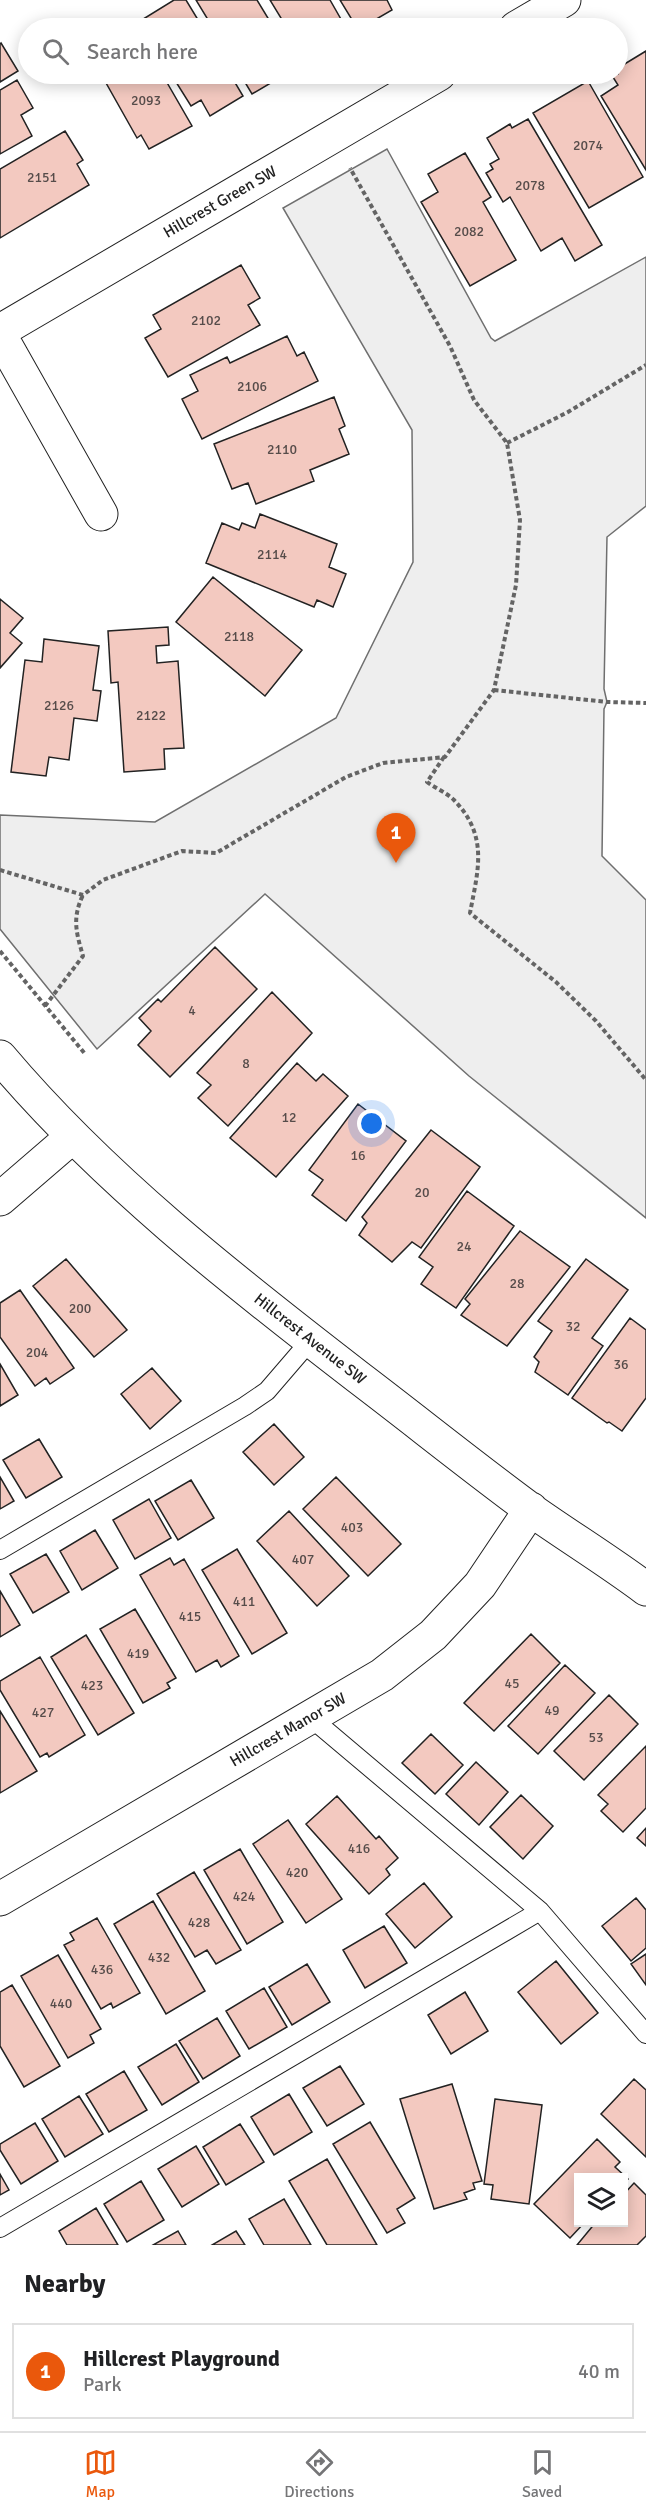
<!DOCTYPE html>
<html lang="en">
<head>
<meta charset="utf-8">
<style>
  body { margin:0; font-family:Signika,sans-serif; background:#f2f2f2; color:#202124 }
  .controls { position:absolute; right:18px; bottom:18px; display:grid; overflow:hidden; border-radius:0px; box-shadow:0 3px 15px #0003 }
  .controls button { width:54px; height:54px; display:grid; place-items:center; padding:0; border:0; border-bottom:2px solid #e0e0e0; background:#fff; color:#202124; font:30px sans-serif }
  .you { position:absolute; left:372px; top:1124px; width:21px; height:21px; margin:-15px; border:4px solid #fff; border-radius:50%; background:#1a73e8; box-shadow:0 0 0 9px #1a73e833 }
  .badge { display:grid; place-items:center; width:39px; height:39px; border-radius:50%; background:#ea580c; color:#fff; font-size:20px; font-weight:700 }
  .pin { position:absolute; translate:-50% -50px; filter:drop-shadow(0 2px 3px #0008) }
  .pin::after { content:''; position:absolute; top:32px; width:21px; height:18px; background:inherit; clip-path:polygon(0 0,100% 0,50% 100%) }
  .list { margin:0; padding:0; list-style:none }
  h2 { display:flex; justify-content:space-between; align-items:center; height:78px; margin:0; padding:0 24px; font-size:26px }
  h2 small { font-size:20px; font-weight:400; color:#757577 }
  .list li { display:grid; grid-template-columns:39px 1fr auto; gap:18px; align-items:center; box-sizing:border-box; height:96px; margin:0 12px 12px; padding:0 12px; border:2px solid #e0e0e0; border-radius:0px }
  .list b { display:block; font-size:22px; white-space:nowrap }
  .list p { margin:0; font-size:20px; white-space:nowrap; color:#757577 }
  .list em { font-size:20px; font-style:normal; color:#757577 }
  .icon { flex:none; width:33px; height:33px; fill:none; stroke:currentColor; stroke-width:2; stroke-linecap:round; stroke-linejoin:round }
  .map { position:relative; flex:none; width:646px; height:2245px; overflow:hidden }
  .search { position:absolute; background:#fff; box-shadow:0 3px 15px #0003; left:18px; right:18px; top:18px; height:66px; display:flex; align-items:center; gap:15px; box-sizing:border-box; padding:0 21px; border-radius:33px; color:#757577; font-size:22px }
  .sheet { height:186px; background:#fff }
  nav { display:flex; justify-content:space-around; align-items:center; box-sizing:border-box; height:84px; border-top:2px solid #e0e0e0; background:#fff; font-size:16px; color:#757577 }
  nav a { display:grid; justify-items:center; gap:3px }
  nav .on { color:#ea580c }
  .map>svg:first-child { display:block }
</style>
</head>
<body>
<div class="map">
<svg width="646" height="2245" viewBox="0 0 646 2245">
  <rect width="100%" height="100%" fill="#fff"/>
  <path fill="#eee" stroke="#6f6f6f" stroke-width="1.5" d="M387 149 491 338 495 341 646 257V506L607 537 604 689 607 702 604 709 602 856 646 900V1218L469 1076 265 894 97 1049 0 929V815L155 822 336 718 413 562 412 430 283 208Z"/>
  <path fill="#f3c9c0" stroke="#222" stroke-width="1.5" d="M174 0H186L203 28H145L140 21Z
    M196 0H257L274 28H213Z
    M270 0H330L346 28H287Z
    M340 0H387L392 10 361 28H357Z
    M133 20 137 28H118Z
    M1 43 18 71 0 82V44Z
    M646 51V170L601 96 618 85 611 74H618V68Z
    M101 74H162L192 126 149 149 141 135 137 138Z
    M171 74H230L243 96 210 116 201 100 191 106Z
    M240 74H286L252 94Z
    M17 80 33 108 21 115 32 136 0 154V90Z
    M588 81 643 177 589 208 533 113Z
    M528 119 602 245 575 261 562 238 541 251 510 197 503 202 486 173 493 169 490 164 499 159 487 138 510 124 512 128Z
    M65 131 83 160 77 164 89 185 0 238V169Z
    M465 153 491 197 483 202 516 260 470 286 421 202 438 192 428 174Z
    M241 265 260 298 248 305 260 325 168 377 145 338 161 329 153 315Z
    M287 336 297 356 304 352 318 381 202 439 182 399 198 391 190 375 227 357 230 363Z
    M334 397 345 426 339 429 349 454 310 470 314 481 256 504 248 483 232 489 214 444Z
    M260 514 337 544 329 567 346 574 333 607 317 600 314 607 206 563 222 523 239 530 242 523 255 528Z
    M213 577 302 650 265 696 176 622Z
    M0 599 23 618 10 633 22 643 0 668Z
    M168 627 169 645 156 646 157 663 178 661 184 748 164 749 165 769 124 772 118 682 111 683 108 631Z
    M44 639 99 646 93 690 101 691 97 721 74 718 69 760 49 757 46 776 11 772 25 660 42 662Z
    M215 947 257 989 170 1077 138 1045 151 1031 139 1018 158 999 161 1002Z
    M272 992 312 1033 228 1126 198 1098 211 1085 197 1073Z
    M297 1063 316 1081 323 1074 348 1096 276 1177 230 1138Z
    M358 1104 406 1141 346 1221 312 1195 323 1180 309 1170Z
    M431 1130 480 1167 421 1248 412 1242 392 1262 359 1235 367 1223 362 1217Z
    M467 1191 514 1226 456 1308 421 1284 433 1267 419 1257Z
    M520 1231 570 1267 507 1346 461 1315 470 1304 465 1299Z
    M66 1259 127 1330 94 1357 33 1286Z
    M586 1259 628 1290 592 1338 603 1346 568 1395 535 1372 539 1362 534 1357 552 1331 538 1321Z
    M20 1290 74 1368 50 1384 46 1378 35 1386 0 1337V1303Z
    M630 1318 646 1330V1398L622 1431 609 1422 607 1423 572 1398Z
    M0 1364 18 1395 0 1406Z
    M152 1368 181 1401 150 1429 121 1394Z
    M274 1424 304 1457 274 1485 243 1452Z
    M39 1439 62 1477 26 1498 3 1460Z
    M0 1477 14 1501 0 1509Z
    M336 1477 401 1544 368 1576 303 1509Z
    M191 1480 214 1518 178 1540 155 1501Z
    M149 1499 171 1538 135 1559 113 1520Z
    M289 1511 349 1576 317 1606 257 1541Z
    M95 1530 118 1568 82 1590 60 1551Z
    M237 1549 287 1633 252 1654 202 1570Z
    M46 1554 69 1592 33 1613 10 1574Z
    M170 1558 174 1565 184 1559 239 1656 221 1667 217 1660 196 1672 140 1575Z
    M0 1591 20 1625 0 1637Z
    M135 1609 176 1678 167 1683 170 1688 143 1703 100 1629Z
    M531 1634 560 1663 494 1731 464 1703Z
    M86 1635 134 1713 98 1735 51 1657Z
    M40 1657 85 1735 49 1757 47 1753 40 1757 0 1690V1681Z
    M565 1665 595 1693 538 1754 508 1726Z
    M609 1695 638 1724 584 1780 554 1751Z
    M0 1711 37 1771 0 1793Z
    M431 1734 463 1765 435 1794 402 1763Z
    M646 1746V1808L623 1832 601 1811 608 1804 598 1795Z
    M476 1762 508 1792 479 1825 446 1794Z
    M521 1795 553 1826 523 1859 490 1827Z
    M337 1796 376 1839 379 1836 398 1858 386 1869 390 1875 369 1894 306 1824Z
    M288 1820 342 1899 306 1923 253 1844Z
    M646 1828V1846L637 1838Z
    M240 1849 283 1922 247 1944 204 1870Z
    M194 1872 241 1950 216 1964 207 1950 195 1957 157 1894Z
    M424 1883 452 1917 415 1948 386 1914Z
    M636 1898 646 1910V1948L631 1961 602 1926Z
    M153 1901 205 1991 166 2014 114 1924Z
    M97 1918 140 1993 113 2008 111 2003 101 2009 64 1945 74 1940 70 1933Z
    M384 1926 407 1963 365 1988 343 1950Z
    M646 1954V1985L631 1964Z
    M58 1955 101 2029 90 2035 94 2043 68 2058 21 1976Z
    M556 1961 598 2013 561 2044 518 1992Z
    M307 1964 330 2002 292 2025 269 1987Z
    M12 1985 60 2066 24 2087 0 2046V1992Z
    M264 1988 287 2027 249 2049 226 2011Z
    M465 1992 488 2031 451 2054 428 2015Z
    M217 2018 240 2056 203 2079 179 2041Z
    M176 2044 199 2082 162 2105 138 2067Z
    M340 2066 364 2104 327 2126 303 2088Z
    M124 2071 147 2110 109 2132 86 2094Z
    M634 2079 646 2090V2157L601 2114Z
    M452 2084 482 2181 473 2183 475 2189 464 2193 467 2199 434 2209 400 2099Z
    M289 2094 312 2132 274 2155 251 2117Z
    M79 2096 103 2134 65 2157 42 2119Z
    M495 2099 542 2105 529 2204 491 2199 493 2185 484 2184Z
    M370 2122 415 2198 397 2209 405 2223 387 2233 333 2144Z
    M35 2123 58 2161 21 2184 0 2150V2144Z
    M240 2124 264 2162 226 2185 203 2147Z
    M597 2139 620 2162 615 2167 628 2179 624 2183V2178H578V2222H585L570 2238 534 2204Z
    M196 2146 219 2184 182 2207 158 2169Z
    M327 2159 377 2245H327L289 2181Z
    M0 2174 9 2190 0 2195Z
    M141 2181 164 2220 127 2242 104 2204Z
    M634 2183 646 2195V2236L637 2245H577L596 2222H624V2194Z
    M284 2199 311 2245H264L249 2219Z
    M96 2208 118 2245H67L59 2231Z
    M178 2231 186 2245H153Z
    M236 2231 245 2245H212Z"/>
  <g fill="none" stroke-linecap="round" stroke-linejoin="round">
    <defs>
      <path id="service" d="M0 1550 245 1406 267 1391 310 1341
        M310 1717 540 1911 646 2034
        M0 2228 540 1911"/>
      <path id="minor" d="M516 28 564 0
        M0 331 439 74
        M0 335 101 514
        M0 1057C103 1179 231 1279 358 1377 416 1421 474 1468 534 1512 571 1538 610 1562 646 1589
        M0 1199 72 1137
        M0 1899 382 1675 433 1635 480 1585 531 1509"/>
    </defs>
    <use href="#service" stroke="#222" stroke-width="20"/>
    <use href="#minor" stroke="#222" stroke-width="35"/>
    <path stroke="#646464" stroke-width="4" stroke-dasharray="4.5 3" stroke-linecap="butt" d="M507 443 568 412 646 365
      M494 690 607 702 646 703
      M444 757 427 782C435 788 447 793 454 800 489 836 478 870 470 913L556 982 596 1021 646 1080
      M0 870 83 895 103 880 182 851 216 853 346 777 383 763 445 757 494 690 516 585 520 520 507 443 474 400 450 346 350 168
      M0 951 86 1055
      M45 1006 83 956C76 932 72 918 83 895"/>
    <use href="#service" stroke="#fff" stroke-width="18"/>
    <use href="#minor" stroke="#fff" stroke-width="33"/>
  </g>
  <g text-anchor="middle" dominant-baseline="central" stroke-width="4.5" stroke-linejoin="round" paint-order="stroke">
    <g font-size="14" fill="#564c4a">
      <text x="146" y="100">2093</text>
      <text x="588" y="145">2074</text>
      <text x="42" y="177">2151</text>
      <text x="530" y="185">2078</text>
      <text x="469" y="231">2082</text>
      <text x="206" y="320">2102</text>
      <text x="252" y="386">2106</text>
      <text x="282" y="449">2110</text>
      <text x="272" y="554">2114</text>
      <text x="239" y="636">2118</text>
      <text x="59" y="705">2126</text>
      <text x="151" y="715">2122</text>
      <text x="192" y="1010">4</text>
      <text x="246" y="1063">8</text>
      <text x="289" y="1117">12</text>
      <text x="358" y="1155">16</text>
      <text x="422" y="1192">20</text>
      <text x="464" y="1246">24</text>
      <text x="517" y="1283">28</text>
      <text x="80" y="1308">200</text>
      <text x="573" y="1326">32</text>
      <text x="37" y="1352">204</text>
      <text x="621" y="1364">36</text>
      <text x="352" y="1527">403</text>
      <text x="303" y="1559">407</text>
      <text x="244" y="1601">411</text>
      <text x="190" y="1616">415</text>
      <text x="138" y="1653">419</text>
      <text x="512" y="1683">45</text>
      <text x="92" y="1685">423</text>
      <text x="552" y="1710">49</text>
      <text x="43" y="1712">427</text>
      <text x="596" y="1737">53</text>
      <text x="359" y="1848">416</text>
      <text x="297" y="1872">420</text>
      <text x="244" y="1896">424</text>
      <text x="199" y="1922">428</text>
      <text x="159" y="1957">432</text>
      <text x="102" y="1969">436</text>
      <text x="61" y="2003">440</text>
    </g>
    <g font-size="16" fill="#222" stroke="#fff">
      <text transform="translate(220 202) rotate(-30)">Hillcrest Green SW</text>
      <text transform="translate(310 1339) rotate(38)">Hillcrest Avenue SW</text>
      <text transform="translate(288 1730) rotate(-30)">Hillcrest Manor SW</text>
    </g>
  </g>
</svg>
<div class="controls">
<button><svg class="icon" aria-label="layers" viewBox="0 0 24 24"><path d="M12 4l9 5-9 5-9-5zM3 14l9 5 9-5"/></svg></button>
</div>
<div class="you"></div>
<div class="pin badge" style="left:396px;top:863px">1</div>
<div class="search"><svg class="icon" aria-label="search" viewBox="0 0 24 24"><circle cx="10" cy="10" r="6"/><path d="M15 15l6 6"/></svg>Search here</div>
</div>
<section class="sheet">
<h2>Nearby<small></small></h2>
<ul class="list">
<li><span class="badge">1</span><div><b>Hillcrest Playground</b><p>Park</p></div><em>40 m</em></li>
</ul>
</section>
<nav>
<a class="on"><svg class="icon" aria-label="map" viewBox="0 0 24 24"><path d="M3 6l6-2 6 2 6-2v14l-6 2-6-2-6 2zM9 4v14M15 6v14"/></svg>Map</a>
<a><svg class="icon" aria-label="directions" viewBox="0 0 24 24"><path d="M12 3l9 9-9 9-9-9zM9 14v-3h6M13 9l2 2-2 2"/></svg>Directions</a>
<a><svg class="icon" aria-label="saved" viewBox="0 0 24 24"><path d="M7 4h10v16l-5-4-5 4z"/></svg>Saved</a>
</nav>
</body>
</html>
